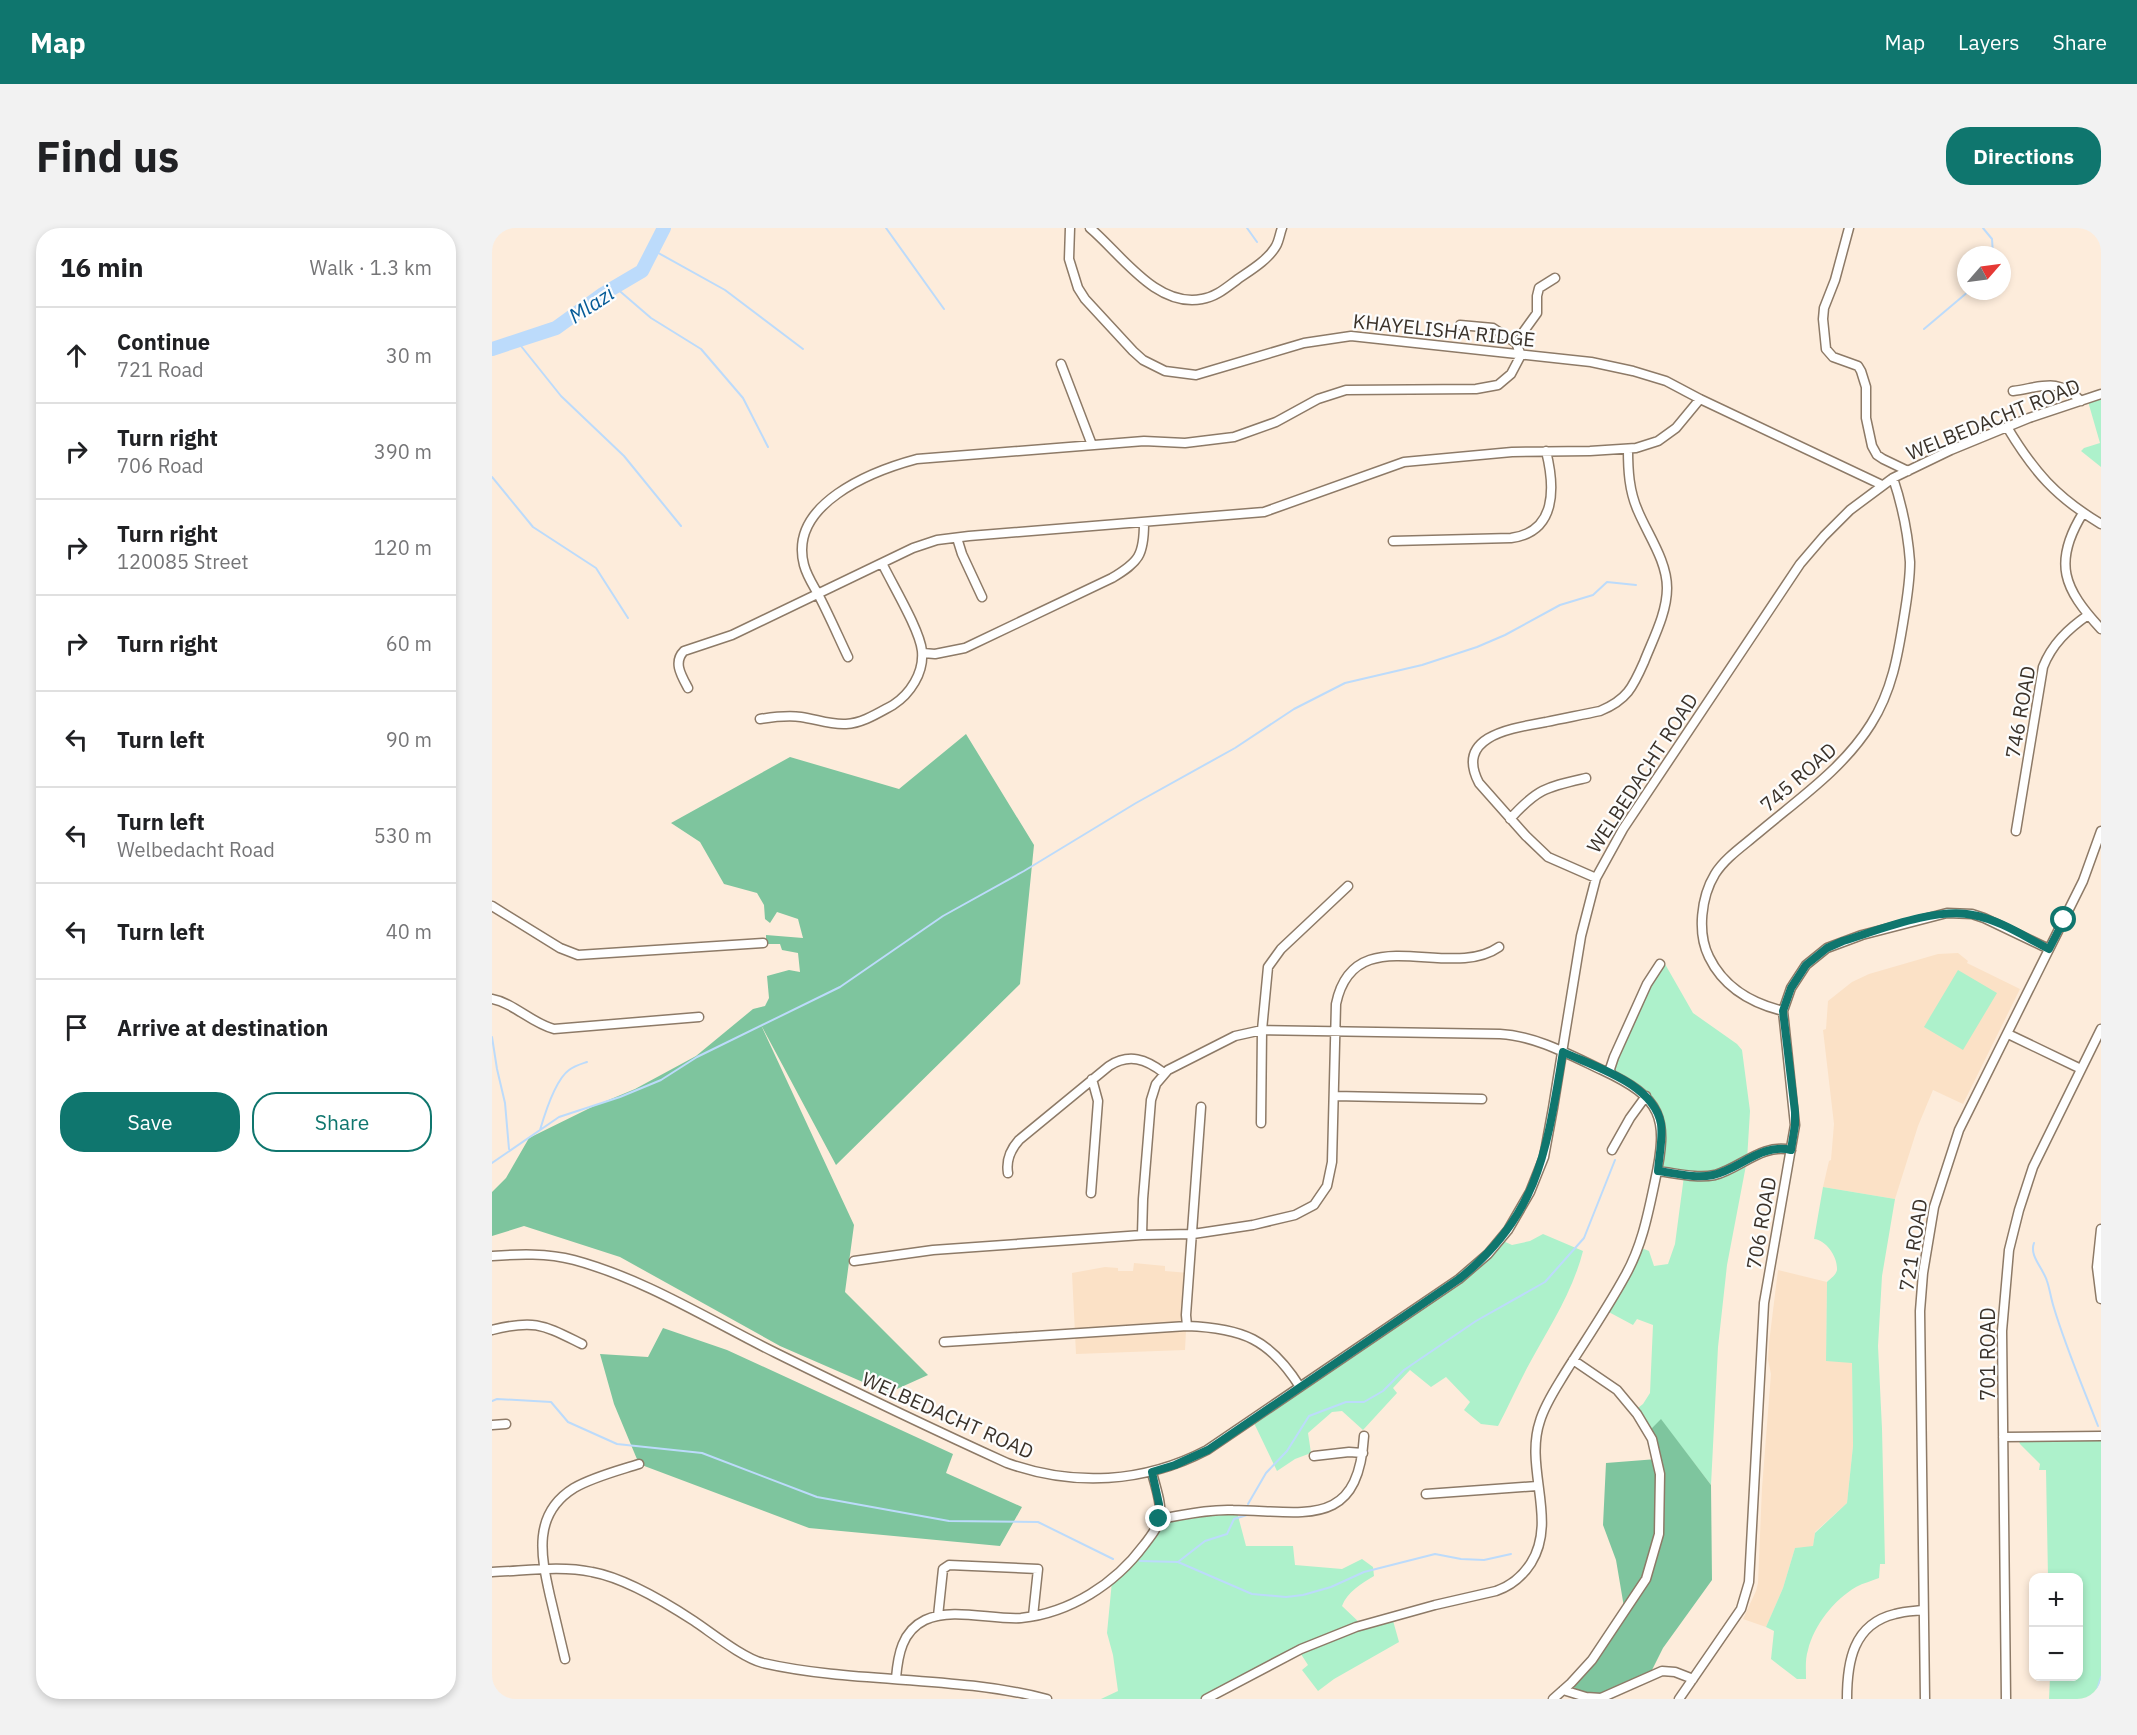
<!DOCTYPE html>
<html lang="en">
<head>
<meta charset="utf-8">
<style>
  body { margin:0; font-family:"IBM Plex Sans",sans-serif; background:#f2f2f2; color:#202124 }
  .controls { position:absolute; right:18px; bottom:18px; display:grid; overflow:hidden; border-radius:12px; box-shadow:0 3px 9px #0003 }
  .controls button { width:54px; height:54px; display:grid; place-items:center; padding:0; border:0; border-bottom:2px solid #e0e0e0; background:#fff; color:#202124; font:30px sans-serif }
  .compass { position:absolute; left:1465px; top:18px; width:54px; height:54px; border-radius:50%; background:#fff; box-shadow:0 3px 9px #0003; rotate:62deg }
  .stop { position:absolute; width:18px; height:18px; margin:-14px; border:4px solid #0f766e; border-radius:50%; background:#fff }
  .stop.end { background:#0f766e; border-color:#fff; box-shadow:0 2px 6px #0008 }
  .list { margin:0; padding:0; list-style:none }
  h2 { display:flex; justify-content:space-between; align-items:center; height:78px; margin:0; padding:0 24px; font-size:26px }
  h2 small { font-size:20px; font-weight:400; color:#757577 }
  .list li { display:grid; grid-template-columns:39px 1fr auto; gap:18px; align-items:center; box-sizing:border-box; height:96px; padding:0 24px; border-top:2px solid #e0e0e0 }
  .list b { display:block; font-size:22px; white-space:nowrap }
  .list p { margin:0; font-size:20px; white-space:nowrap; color:#757577 }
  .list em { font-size:20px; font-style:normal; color:#757577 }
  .actions { display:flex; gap:12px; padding:18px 24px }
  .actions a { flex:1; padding:14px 0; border:2px solid #0f766e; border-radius:24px; text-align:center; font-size:21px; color:#0f766e }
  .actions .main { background:#0f766e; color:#fff }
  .icon { flex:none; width:33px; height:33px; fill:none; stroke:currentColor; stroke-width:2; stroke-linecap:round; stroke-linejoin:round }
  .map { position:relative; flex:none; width:1609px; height:1471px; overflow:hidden; border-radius:24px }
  header { display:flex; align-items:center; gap:36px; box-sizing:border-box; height:84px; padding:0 30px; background:#0f766e; color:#fff }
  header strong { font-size:28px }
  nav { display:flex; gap:33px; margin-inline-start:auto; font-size:21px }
  .intro { display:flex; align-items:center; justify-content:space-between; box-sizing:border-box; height:144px; padding:0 36px }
  h1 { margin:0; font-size:42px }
  .button { padding:15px 27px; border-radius:24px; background:#0f766e; color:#fff; font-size:21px; font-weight:700 }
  main { display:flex; gap:36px; padding:0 36px }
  aside { flex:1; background:#fff; border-radius:24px; box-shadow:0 3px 9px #0003 }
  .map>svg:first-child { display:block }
</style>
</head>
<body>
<header>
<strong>Map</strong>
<nav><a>Map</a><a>Layers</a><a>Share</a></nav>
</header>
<div class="intro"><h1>Find us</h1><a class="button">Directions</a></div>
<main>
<aside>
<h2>16 min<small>Walk · 1.3 km</small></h2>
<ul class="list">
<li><svg class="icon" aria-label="ahead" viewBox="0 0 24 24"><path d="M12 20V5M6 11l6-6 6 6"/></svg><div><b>Continue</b><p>721 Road</p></div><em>30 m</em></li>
<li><svg class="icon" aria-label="right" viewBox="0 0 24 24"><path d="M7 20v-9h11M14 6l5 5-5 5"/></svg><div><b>Turn right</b><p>706 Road</p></div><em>390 m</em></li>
<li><svg class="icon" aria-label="right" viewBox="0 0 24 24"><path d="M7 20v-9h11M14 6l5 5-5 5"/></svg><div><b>Turn right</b><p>120085 Street</p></div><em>120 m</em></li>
<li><svg class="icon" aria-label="right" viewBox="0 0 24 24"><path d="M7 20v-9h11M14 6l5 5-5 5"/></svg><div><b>Turn right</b></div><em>60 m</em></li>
<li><svg class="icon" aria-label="left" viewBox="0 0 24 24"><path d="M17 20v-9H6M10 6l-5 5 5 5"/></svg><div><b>Turn left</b></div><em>90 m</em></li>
<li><svg class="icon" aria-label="left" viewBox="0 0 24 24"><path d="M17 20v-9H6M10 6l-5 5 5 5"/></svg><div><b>Turn left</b><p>Welbedacht Road</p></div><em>530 m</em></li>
<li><svg class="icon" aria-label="left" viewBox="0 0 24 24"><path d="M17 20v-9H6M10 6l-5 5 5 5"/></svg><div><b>Turn left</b></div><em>40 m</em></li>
<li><svg class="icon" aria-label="arrive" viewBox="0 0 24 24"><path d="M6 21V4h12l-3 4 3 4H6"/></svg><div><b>Arrive at destination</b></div></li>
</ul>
<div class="actions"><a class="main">Save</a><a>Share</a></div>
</aside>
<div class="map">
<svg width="1609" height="1471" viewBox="0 0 1609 1471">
  <rect width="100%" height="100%" fill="#fdecdb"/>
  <path fill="#fbe1c6" d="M1466 725 1476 733 1475 735 1528 761 1471 876 1441 862 1426 898 1403 971 1331 959 1337 933 1339 932 1342 896 1331 802 1334 801 1336 773 1360 754 1377 746 1446 726Z
    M642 1035 673 1038V1043L697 1045 693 1122 584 1126 580 1045 613 1039 626 1040V1043H641Z
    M1286 1042 1335 1054 1334 1132 1360 1134 1361 1218 1355 1275 1323 1304 1321 1319 1303 1320 1291 1360 1274 1399 1251 1391 1264 1363 1266 1355 1270 1260 1279 1146 1276 1132 1277 1115Z"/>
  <path fill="#adf1cb" d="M1609 166V239L1589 223 1592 220 1608 215 1595 170Z
    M1173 736 1201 785 1245 816 1250 822 1258 883 1255 932 1235 1037 1226 1119 1219 1257 1169 1192 1156 1204 1142 1183 1151 1176 1158 1165 1161 1097 1145 1091 1141 1097 1113 1082 1147 1019 1157 1023 1162 1038 1176 1036 1183 1016 1192 948 1165 943 1169 921 1164 881 1119 846 1118 841 1168 737Z
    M1466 742 1505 765 1471 822 1432 799Z
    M1331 959 1403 971 1390 1048 1386 1118 1390 1201 1393 1336H1388L1387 1350C1380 1353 1371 1355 1364 1359 1342 1372 1322 1397 1316 1422 1313 1431 1314 1442 1314 1451H1305L1279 1431 1282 1403 1274 1399 1291 1360 1303 1320 1321 1318 1323 1305 1355 1275 1361 1218 1360 1135 1334 1133 1335 1054C1339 1050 1344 1047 1345 1042 1346 1029 1334 1012 1322 1011Z
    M1051 1006 1091 1023C1080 1066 1056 1101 1035 1140 1025 1159 1016 1179 1006 1198L989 1196 972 1182 978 1174 954 1149 939 1159 918 1142 901 1160 905 1165 871 1202 850 1183 840 1184 816 1205 819 1225 803 1231 785 1243 761 1193 941 1071 1009 1012 1020 1017 1038 1013Z
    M1609 1208V1471H1557L1558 1449 1586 1448V1350L1556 1349 1554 1242H1547L1548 1236 1528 1216 1525 1209Z
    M745 1284 754 1318H801L803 1337 850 1341 870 1331 881 1339 882 1348C870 1355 855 1364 850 1378L870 1397 900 1389 907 1414 842 1451 826 1463 810 1442 816 1437 807 1423 717 1471H609L626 1463 621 1427 615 1405 620 1353 668 1292Z"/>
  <path fill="#7ec59e" d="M474 506 542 617 528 756 344 937 269 797 362 997 353 1064 436 1147 396 1165 288 1118 128 1029 32 998 0 1008V964L14 950 37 910 102 878 143 861 204 828 261 781 273 778 277 770 275 748 297 742 308 744 306 725 290 722 288 716H274V707L311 710 306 691 285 684 278 695 273 691 272 677 265 665 232 656 208 614 179 595 298 529 407 561Z
    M171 1100 235 1122 461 1226 454 1245 530 1279 508 1318 317 1300 147 1236 122 1176 108 1126 156 1129Z
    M1169 1191 1219 1257 1220 1352 1171 1420 1158 1446 1108 1469 1082 1462 1081 1456 1133 1385 1124 1332 1111 1297 1114 1235 1165 1231 1156 1204Z"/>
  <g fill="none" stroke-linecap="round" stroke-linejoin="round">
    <path stroke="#bcdbfb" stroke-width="2" d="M394 0 452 81
      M755 0 765 14
      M1491 0 1500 11 1501 27
      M161 22 233 62 311 121
      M123 59 159 90 209 121 251 170 276 219
      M1432 101 1477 63
      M25 113 69 168 132 228 189 298
      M0 249 41 299 104 340 136 390
      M0 809 5 841 13 875 17 921
      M48 902C53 885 63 852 77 842 82 838 89 836 95 834
      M0 935 67 889 128 869 169 852 205 829 348 759 451 688 532 643 644 575 743 520 802 481 853 455 930 437 985 419 1013 407 1068 377 1101 367 1115 354 1144 357
      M1542 1015C1537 1028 1551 1040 1555 1053 1558 1062 1559 1071 1562 1080 1574 1120 1591 1159 1606 1198
      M0 1173 5 1171 59 1174 76 1194 125 1216 210 1225 325 1269 457 1293 546 1294 621 1331
      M756 1276 774 1245 795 1223 817 1188 854 1174H872L891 1163 912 1142 984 1093 1053 1054 1092 1010 1123 932
      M648 1333 686 1334 713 1313 735 1306 742 1291 755 1287
      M686 1334 760 1366 794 1369 811 1367 839 1359 872 1344 943 1326 969 1331 992 1332 1019 1326
      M1606 1471 1605 1462 1609 1449"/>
    <path stroke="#bcdbfb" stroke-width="14" d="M0 121 64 100 111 66 150 43 172 0"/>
    <defs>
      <path id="minor" d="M578 0 577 31 586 60 593 71 641 123 651 132 673 143 704 147 812 115 859 108 1099 134 1141 143 1174 153 1208 171 1390 257
        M598 0C629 26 664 80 710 71 724 69 735 59 746 51 759 42 776 32 784 18 787 13 788 5 790 0
        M1357 0 1343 52 1332 80 1331 91 1334 121 1341 129 1366 138 1369 143 1374 159V190L1380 218 1385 227 1391 231 1416 243
        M1026 119 1032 103 1045 85V68L1047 60 1063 50
        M569 136 600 217
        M1521 163C1550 159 1566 149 1589 173
        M1515 199C1542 244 1564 269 1609 296
        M1591 285C1560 335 1572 361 1609 401
        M465 310 470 326 490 369
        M901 313 1019 310C1065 304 1063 259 1054 223
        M431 425 443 426 473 420 620 350C647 334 652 327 652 295
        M356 429C346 408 337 387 326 366 321 357 315 348 312 337 296 276 380 243 425 231L652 213 693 215 742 209 784 194 826 171 854 162 984 161 1006 157 1019 146 1029 127 1024 115 1001 100 968 97
        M196 460C189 447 181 434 192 423L240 407 421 320 445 312 477 308 772 284 912 234 1020 224 1098 223 1144 220 1166 213 1184 200 1208 171
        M268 491C281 489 295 487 309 489 324 491 338 497 354 496 371 495 386 485 401 477 418 466 432 445 430 423 428 402 400 356 390 335
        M1018 591C1046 560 1055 559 1094 550
        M1524 603 1551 439C1560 416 1576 401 1596 387
        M1104 650 1056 629 1034 608 987 555C962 507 1022 500 1054 494 1072 490 1090 487 1108 483 1135 472 1141 459 1152 434 1161 411 1175 385 1175 360 1175 333 1156 307 1146 283 1137 263 1136 242 1136 221
        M0 678 68 720 86 727 271 715
        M0 771C22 775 39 795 62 801L207 789
        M1291 783C1259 775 1232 760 1217 729 1205 705 1209 669 1223 646 1233 630 1251 618 1265 606 1305 572 1351 541 1379 496 1400 463 1406 427 1412 389 1415 371 1418 352 1418 334 1416 306 1410 277 1401 250
        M1516 806 1589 841
        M1119 846 1118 841 1122 829 1155 756 1168 736
        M842 868 990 871
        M769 895 770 802 776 739 789 721 856 658
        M1120 922 1138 890 1154 868
        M1165 943C1184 945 1204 951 1223 947 1249 940 1270 915 1299 922
        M516 945C514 933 519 921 527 912L617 838C637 825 654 831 672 845
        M599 965 606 873 600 851
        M1609 1001 1605 1039 1609 1071
        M650 1007 651 971 659 872 664 856 676 842 743 808 770 802 1008 806C1044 808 1078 827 1110 842 1170 870 1177 889 1163 953 1156 986 1150 1018 1133 1048 1115 1081 1093 1113 1073 1145 1064 1160 1053 1176 1048 1193 1032 1240 1066 1292 1039 1335 1030 1349 1019 1358 1004 1363L943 1377 864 1399 809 1421 714 1471
        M0 1028C27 1026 55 1025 82 1032 153 1051 219 1093 284 1125 361 1163 438 1200 515 1235 582 1259 652 1255 715 1222L967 1051 996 1026 1016 1002 1038 964 1052 929 1061 880 1089 708 1104 650 1131 601 1308 336 1332 308 1358 282 1401 250 1459 222 1537 190 1609 166
        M362 1033 441 1022 650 1007 701 1006 761 997 803 987 822 977 835 958 840 934 844 776C862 689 957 754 1007 719
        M695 1098 694 1087 709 879
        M0 1102C43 1091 51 1097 90 1116
        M452 1114 695 1098C750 1100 778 1111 808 1159
        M0 1197 14 1196
        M1511 1209 1609 1208
        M822 1228 857 1224 871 1225
        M934 1266 1045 1258
        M667 1291C692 1287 716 1281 741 1282 813 1283 866 1302 872 1208
        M0 1344C32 1343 68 1337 100 1344 133 1350 173 1374 202 1393 220 1405 251 1430 271 1435 364 1456 462 1447 555 1471
        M446 1388 451 1341 457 1337 546 1341 541 1388
        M73 1431C68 1410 63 1389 58 1368 49 1328 40 1286 82 1260 101 1249 125 1243 147 1236
        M404 1450C406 1427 410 1403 433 1392 460 1379 500 1392 529 1390 578 1385 623 1356 652 1317 658 1309 666 1300 668 1289 670 1275 663 1258 660 1244
        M1071 1462 1094 1469 1109 1470 1170 1443 1183 1444 1201 1451
        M1061 1471 1079 1455 1100 1432 1154 1351 1167 1306 1168 1246 1160 1211 1145 1186 1125 1162 1081 1132
        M1187 1471 1249 1381 1257 1354 1272 1075 1303 897 1291 783 1299 760 1314 737 1335 720 1370 707 1455 685 1480 686 1492 690 1557 721
        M1355 1471C1355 1434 1361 1396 1403 1386 1412 1383 1422 1383 1431 1382
        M1433 1471 1428 1083 1431 1045 1442 979 1467 902 1591 653 1609 603
        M1514 1471 1510 1103 1517 1022 1527 982 1541 939 1609 801"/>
    </defs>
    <use href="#minor" stroke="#8d7a67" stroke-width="11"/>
    <use href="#minor" stroke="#fff" stroke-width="8"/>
  </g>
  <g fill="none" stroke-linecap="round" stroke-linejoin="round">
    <path stroke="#0f766e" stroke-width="8" d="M667 1291V1276L660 1244 683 1237 716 1222 967 1051C1048 987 1055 919 1071 824 1103 839 1162 856 1169 896 1171 911 1167 928 1166 943 1183 945 1203 951 1221 947 1248 941 1269 915 1299 922L1303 897V884L1291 783 1299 760 1314 737 1335 720 1351 713C1387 702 1444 679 1481 687 1508 692 1533 709 1557 721L1572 692"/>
  </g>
  <g text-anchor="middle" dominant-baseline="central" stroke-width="4.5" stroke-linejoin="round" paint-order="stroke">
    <g font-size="20" fill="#3a322a" stroke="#fdfdfd">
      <text transform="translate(952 102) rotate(6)">KHAYELISHA RIDGE</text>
      <text transform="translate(1501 191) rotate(-22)">WELBEDACHT ROAD</text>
      <text transform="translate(1528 484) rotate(-80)">746 ROAD</text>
      <text transform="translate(1150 545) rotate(-57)">WELBEDACHT ROAD</text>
      <text transform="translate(1306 549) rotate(-41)">745 ROAD</text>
      <text transform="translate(1269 995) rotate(-80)">706 ROAD</text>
      <text transform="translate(1421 1017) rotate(-81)">721 ROAD</text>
      <text transform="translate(1495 1126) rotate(-90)">701 ROAD</text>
      <text transform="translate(456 1187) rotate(24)">WELBEDACHT ROAD</text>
    </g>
    <g font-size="21" font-style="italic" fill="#055b97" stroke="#fdfdfd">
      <text transform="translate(99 76) rotate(-33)">Mlazi</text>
    </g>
  </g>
</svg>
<div class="controls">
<button>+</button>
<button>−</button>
</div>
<svg class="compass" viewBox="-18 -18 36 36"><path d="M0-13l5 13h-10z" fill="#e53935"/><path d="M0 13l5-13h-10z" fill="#757577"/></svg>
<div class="stop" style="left:1572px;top:692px"></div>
<div class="stop end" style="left:667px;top:1291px"></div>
</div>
</main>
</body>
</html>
